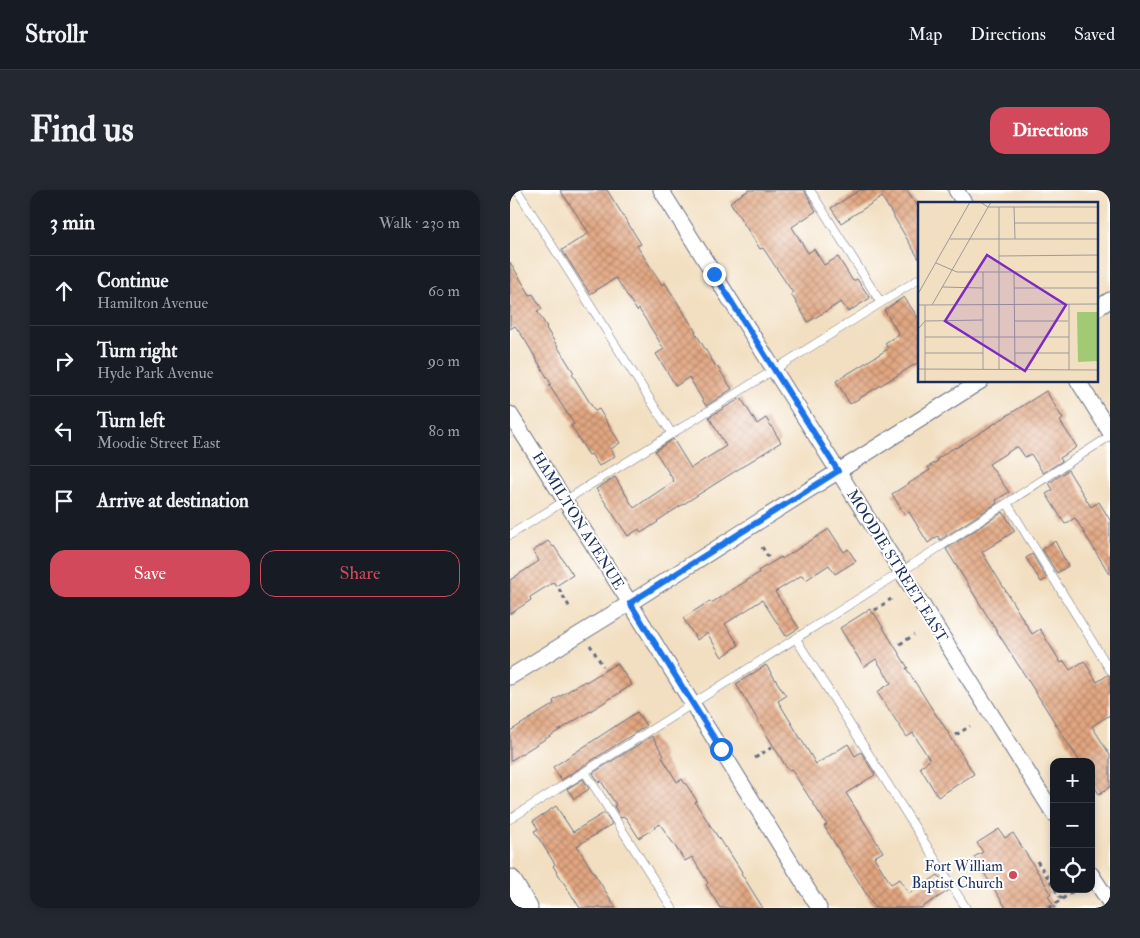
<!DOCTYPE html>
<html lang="en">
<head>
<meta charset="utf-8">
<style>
  body { margin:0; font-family:"IM FELL Double Pica",serif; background:#242831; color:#f1f3f6 }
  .controls { position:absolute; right:15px; bottom:15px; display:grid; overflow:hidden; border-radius:10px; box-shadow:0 2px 8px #0003 }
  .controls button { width:45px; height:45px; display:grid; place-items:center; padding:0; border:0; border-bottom:1px solid #363941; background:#171b24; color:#f1f3f6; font:25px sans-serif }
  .stop { position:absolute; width:15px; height:15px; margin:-11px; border:4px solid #1a73e8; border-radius:50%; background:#fff }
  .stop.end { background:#1a73e8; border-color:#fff; box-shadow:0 1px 5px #0008 }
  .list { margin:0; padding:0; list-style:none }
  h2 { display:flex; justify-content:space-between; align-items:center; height:65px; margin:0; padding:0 20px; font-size:21px }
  h2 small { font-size:16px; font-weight:400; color:#9ea1a6 }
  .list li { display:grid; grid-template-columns:32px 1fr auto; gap:15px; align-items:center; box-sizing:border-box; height:70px; padding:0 20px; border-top:1px solid #363941 }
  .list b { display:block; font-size:19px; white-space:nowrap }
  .list p { margin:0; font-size:16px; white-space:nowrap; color:#9ea1a6 }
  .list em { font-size:16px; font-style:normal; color:#9ea1a6 }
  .actions { display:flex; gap:10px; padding:15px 20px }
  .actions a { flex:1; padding:11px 0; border:1px solid #d1495b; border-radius:15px; text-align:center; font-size:18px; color:#d1495b }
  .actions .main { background:#d1495b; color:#fff }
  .icon { flex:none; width:28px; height:28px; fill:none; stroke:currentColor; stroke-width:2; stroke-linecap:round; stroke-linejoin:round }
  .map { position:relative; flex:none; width:600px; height:718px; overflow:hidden; border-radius:15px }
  header { display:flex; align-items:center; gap:30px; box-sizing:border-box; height:70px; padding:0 25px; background:#171b24; border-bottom:1px solid #363941 }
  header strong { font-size:24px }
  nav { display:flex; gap:28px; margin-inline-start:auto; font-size:18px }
  .intro { display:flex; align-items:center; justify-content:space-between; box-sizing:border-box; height:120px; padding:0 30px }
  h1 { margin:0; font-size:35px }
  .button { padding:12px 22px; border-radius:15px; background:#d1495b; color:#fff; font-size:18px; font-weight:700 }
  main { display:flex; gap:30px; padding:0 30px }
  aside { flex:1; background:#171b24; border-radius:15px; box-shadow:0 2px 8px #0003 }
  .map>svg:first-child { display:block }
</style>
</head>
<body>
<header>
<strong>Strollr</strong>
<nav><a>Map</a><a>Directions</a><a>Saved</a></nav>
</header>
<div class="intro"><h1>Find us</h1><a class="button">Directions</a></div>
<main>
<aside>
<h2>3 min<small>Walk · 230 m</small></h2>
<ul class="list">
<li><svg class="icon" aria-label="ahead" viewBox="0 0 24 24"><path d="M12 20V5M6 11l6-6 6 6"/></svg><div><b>Continue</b><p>Hamilton Avenue</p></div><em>60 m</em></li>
<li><svg class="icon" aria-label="right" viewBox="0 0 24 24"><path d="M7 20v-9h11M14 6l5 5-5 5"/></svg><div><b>Turn right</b><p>Hyde Park Avenue</p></div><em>90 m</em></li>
<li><svg class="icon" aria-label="left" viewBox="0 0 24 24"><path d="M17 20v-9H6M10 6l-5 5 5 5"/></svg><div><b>Turn left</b><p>Moodie Street East</p></div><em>80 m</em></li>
<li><svg class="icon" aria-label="arrive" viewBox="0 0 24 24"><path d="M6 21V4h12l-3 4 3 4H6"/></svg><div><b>Arrive at destination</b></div></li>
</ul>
<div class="actions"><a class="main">Save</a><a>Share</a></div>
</aside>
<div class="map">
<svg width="600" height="718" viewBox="0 0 600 718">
  <defs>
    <pattern id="building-cross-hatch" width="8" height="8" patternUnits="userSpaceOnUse" patternTransform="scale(1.25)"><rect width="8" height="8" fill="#e2a680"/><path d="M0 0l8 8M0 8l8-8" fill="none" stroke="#b6886c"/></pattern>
  </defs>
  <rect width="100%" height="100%" fill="#fff"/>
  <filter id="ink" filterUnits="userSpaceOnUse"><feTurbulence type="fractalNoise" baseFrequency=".02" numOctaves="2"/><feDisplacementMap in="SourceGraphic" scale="10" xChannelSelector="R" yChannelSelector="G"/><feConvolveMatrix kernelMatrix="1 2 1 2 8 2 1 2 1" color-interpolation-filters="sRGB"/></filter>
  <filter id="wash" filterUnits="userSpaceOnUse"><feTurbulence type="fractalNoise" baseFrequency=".0096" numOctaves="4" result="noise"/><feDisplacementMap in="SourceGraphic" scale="20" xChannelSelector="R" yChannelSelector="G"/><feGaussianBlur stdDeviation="1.12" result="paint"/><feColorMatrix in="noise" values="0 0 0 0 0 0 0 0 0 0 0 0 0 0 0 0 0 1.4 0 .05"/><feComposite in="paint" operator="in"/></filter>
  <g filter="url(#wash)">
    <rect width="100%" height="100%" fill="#f2dfc1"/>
    <g id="blocks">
      <path fill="url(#building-cross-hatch)" d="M50 0H97L131 54 127 56 152 95 155 93 186 142H185L206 177 207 176 222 199 196 216 179 187 166 196 146 164 154 159 129 119 127 121 106 88 80 104 52 60 79 43Z
        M239 0H294L306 21 282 37 298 63 304 59 314 75 328 67 343 91 347 89 360 108 338 122 331 112 298 132 281 104 283 103 253 58 250 59 220 12Z
        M350 0H397L409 18V69L372 7 331 33 321 18Z
        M0 72 20 105 23 104 32 119 27 121 37 137 36 138 64 183 62 184 85 221 89 219 110 253 101 259 105 266 89 276 81 264 79 265 61 236 64 234 39 195 41 194 15 150 5 136 0 139Z
        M394 107 409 129V172L340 214 326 191 378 159 375 153 389 144 374 120Z
        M536 201 553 229 550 231 567 257 550 268 552 271 533 283 521 264 515 267 508 257H506L479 274 499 302 486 310 487 313 430 350 428 346 418 353 399 322 395 325 382 304 420 280 418 277 428 271 427 269 445 257 446 258Z
        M231 208 247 234 256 228 271 252 147 331 148 332 131 343 129 339 118 346 86 299 105 287 124 318 164 291 145 261 163 249 181 278 216 256 199 227Z
        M558 280 581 317 589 312 600 330V385L565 328 555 334 536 304 543 300 539 293Z
        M493 322 505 341 472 362 522 444 530 439 551 473 554 471 560 480 574 471 587 492 598 485 600 486V525L582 536 600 565V597L589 604 581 591V572H570L486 440 436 359Z
        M319 339 334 362 338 359 346 371 325 384 319 375 296 390 292 385 265 402 289 438 276 446 252 410 215 434 229 455 212 467 197 443 187 450 173 428 200 411 201 413 249 383 248 381 271 367 272 369Z
        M38 351 43 357 44 356 63 385 46 396 44 392 20 407 21 410 0 424V390L29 371 23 361Z
        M545 351 558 376 547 383 532 359Z
        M522 364 537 389 531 392 516 368Z
        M360 419 363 424 364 423 398 478H396L428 528H429L464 584 428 607 410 577 420 570 403 543 397 547 367 502 381 493 366 469 354 477 330 438Z
        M107 473 122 495 0 571V541L44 514 43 511 63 498 75 491 76 492Z
        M256 475 276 506 268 511 306 574 338 554 345 566 351 562 365 585 336 603 373 662 364 667 381 694 390 689 399 704 428 685 438 701 411 718H365L314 636 317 635 281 579 278 580 226 494Z
        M127 522 136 536 51 590 43 577Z
        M142 546 154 566 152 567 167 592 172 589 175 594H176L187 611 185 612 215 658 216 657 232 682 231 683 253 718H210L196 695 198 693 182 667 175 671 150 634 129 648 116 628 114 627 111 628 104 616 106 615 91 591 89 593 83 583Z
        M73 589 79 599 64 609 57 599Z
        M46 616 63 642 94 623 102 634 67 656 106 718H70L43 676 45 674 24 641 28 639 23 631Z
        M489 639 495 648 503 643 541 703 538 706 545 718H496L464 667 473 662 467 653Z"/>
    </g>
  </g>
  <g filter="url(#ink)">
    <use href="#blocks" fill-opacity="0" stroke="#666d81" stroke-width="1"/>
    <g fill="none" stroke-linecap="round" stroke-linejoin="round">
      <defs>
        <path id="lane" d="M7 0 162 244
          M300 0 371 113
          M497 313 600 480
          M0 345 409 89
          M286 449 456 718
          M75 582 162 718
          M0 629 391 382 600 246"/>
        <path id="street" d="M151 0 544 624
          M446 0 455 14
          M586 119 600 110
          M568 191 600 242
          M0 224 120 413 309 718
          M0 487 120 413 471 191
          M581 684 600 713"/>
        <path id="secondary" d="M0 690 17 718"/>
      </defs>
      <use href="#lane" stroke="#666d81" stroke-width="9"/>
      <use href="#street" stroke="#666d81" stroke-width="17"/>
      <use href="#secondary" stroke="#666d81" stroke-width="23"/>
      <path stroke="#666d81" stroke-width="3" stroke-dasharray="4 4" stroke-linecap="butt" d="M252 357 259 368
        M49 399 60 418
        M365 420 381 409
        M390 454 404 445
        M80 455 93 476
        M446 545 460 536
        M245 568 264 556
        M527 671 544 697
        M545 699 552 710
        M539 718 564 701"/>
      <use href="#lane" stroke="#fff" stroke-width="8"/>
      <use href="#street" stroke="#fff" stroke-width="15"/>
      <use href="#secondary" stroke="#fff" stroke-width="21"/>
    </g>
  </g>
  <g fill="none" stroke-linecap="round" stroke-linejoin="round" filter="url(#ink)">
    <path stroke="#1a73e8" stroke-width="6" d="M204 84 328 281 120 413 211 559"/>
  </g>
  <circle fill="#d1495b" stroke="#fff" stroke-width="2" cx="503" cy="685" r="5"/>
  <g text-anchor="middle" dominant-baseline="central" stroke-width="4" stroke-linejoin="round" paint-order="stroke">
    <g font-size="15" fill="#1b2f5e" stroke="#fff">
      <text transform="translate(68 331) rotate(58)">HAMILTON AVENUE</text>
      <text transform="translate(387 376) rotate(58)">MOODIE STREET EAST</text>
    </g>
    <g font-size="15" fill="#1b2f5e" stroke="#fff" text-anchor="end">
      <text x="493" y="676">Fort William<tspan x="493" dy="17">Baptist Church</tspan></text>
    </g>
  </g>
  <g transform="translate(408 12)">
    <rect width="180" height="180" fill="#f2dfc1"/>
    <path d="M159 110H180V159L160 160Z" fill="#a2ca75"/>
    <path fill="none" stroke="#9c9999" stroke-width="1" d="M62 0 70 5H180M81 5V167M96 5 97 37M97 21H180M32 37H180M81 54 180 53M18 61 39 70H180M65 70V167M96 70 97 167M24 85 65 86M96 86H180M0 92 52 0M151 102V168M0 103 180 102M7 103V180M14 103 73 0M97 119H150M0 127 7 119 65 118M7 135H151M7 151H65M97 151H151M0 167 180 168"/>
    <path fill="#7b2cbf" fill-opacity="0.15" stroke="#7b2cbf" stroke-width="2.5" d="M69 53 148 103 107 169 27 119Z"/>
    <rect width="180" height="180" fill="none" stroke="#1b2f5e" stroke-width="2.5"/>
  </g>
</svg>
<div class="controls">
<button>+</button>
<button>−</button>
<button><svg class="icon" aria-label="locate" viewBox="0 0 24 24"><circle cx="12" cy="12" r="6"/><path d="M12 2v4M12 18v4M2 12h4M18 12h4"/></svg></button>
</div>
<div class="stop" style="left:211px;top:559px"></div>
<div class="stop end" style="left:204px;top:84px"></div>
</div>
</main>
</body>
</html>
